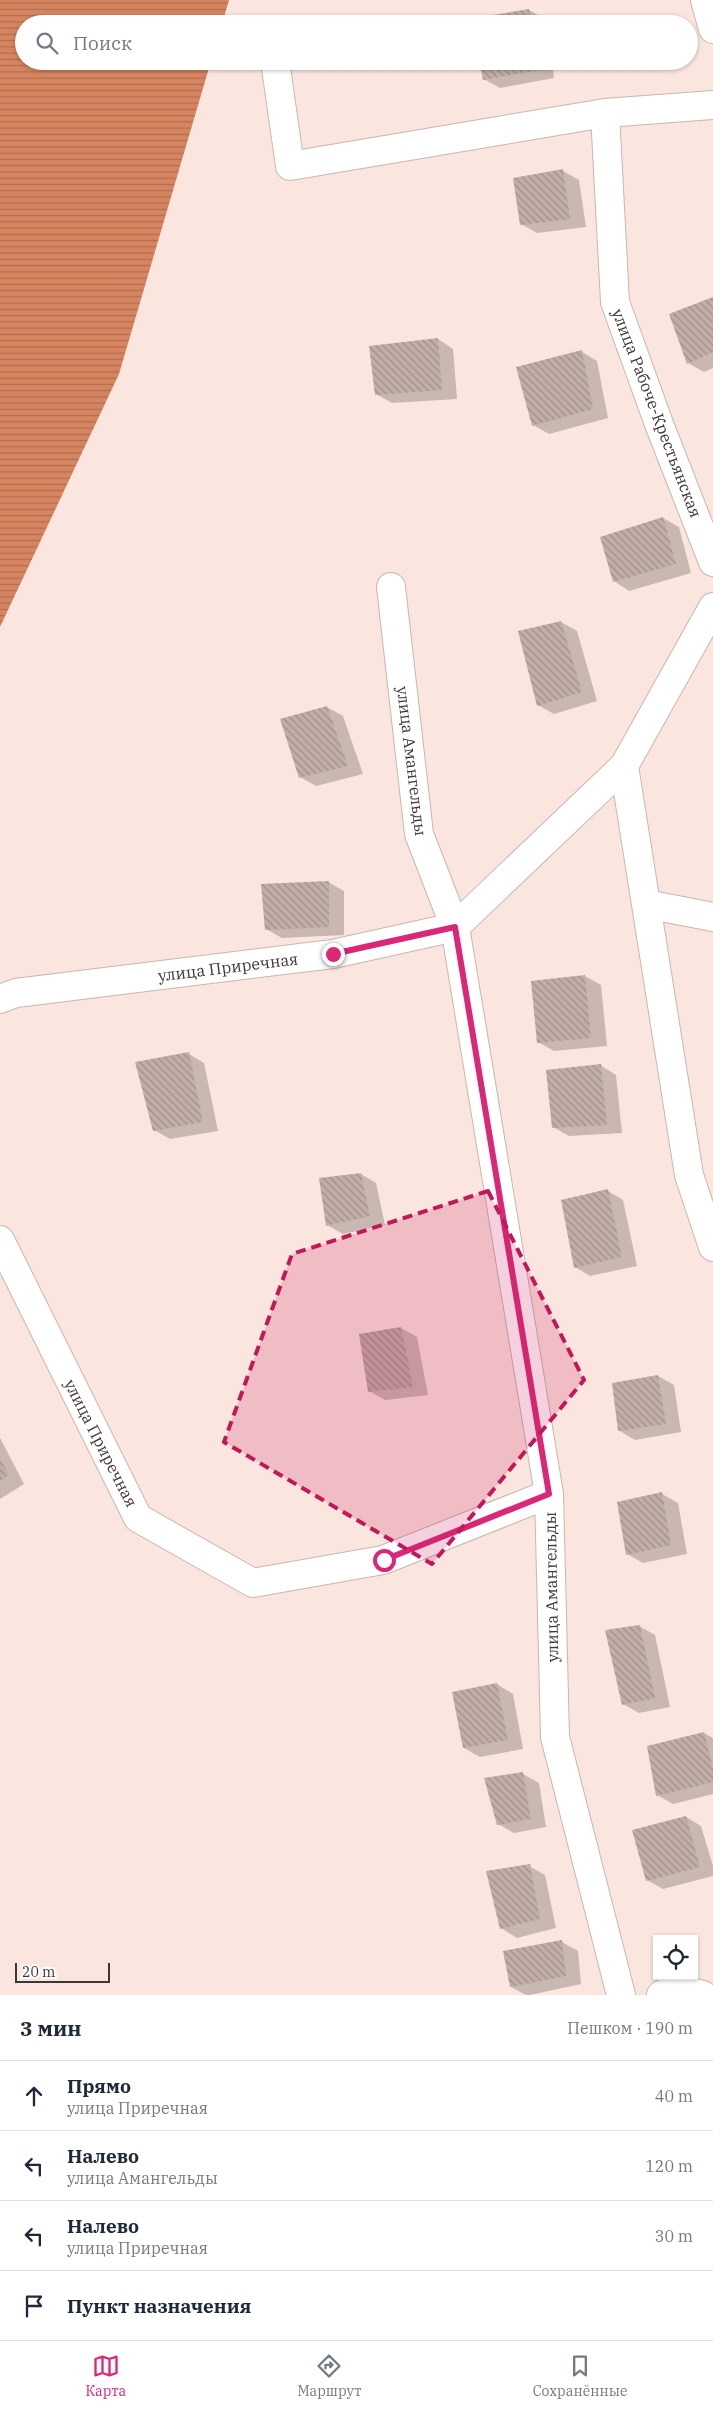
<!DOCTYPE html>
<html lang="ru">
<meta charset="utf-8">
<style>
body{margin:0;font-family:"IBM Plex Serif",serif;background:#f2f2f3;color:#1f2937}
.controls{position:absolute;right:15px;bottom:15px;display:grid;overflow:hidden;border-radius:0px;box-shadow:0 1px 4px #0004}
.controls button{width:45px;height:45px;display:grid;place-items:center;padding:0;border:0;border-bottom:1px solid #e0e1e3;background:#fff;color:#1f2937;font:25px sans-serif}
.scale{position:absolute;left:15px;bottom:12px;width:95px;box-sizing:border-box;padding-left:5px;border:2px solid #3e3633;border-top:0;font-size:14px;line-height:18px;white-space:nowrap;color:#3e3633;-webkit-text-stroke:4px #fff;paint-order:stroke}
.stop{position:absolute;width:15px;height:15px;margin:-11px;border:4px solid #db2777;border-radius:50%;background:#fff}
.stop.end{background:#db2777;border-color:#fff;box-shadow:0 1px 5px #0008}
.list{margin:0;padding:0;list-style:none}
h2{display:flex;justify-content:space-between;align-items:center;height:65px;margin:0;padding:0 20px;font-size:21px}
h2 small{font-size:16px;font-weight:400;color:#747a83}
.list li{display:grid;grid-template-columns:32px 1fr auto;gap:15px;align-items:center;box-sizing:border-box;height:70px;padding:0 20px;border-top:1px solid #e0e1e3}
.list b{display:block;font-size:19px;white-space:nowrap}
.list p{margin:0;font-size:16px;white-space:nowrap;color:#747a83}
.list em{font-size:16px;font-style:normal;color:#747a83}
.icon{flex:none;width:28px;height:28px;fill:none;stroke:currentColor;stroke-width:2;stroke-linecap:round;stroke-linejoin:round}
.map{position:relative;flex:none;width:713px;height:1995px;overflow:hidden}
.search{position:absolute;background:#fff;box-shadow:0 1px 4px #0004;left:15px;right:15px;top:15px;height:55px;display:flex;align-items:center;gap:12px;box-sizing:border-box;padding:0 18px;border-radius:28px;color:#747a83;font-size:19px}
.sheet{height:345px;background:#fff}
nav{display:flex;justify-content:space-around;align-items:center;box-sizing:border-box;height:70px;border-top:1px solid #e0e1e3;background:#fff;font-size:14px;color:#747a83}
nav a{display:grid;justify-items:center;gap:2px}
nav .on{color:#db2777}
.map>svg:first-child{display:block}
.water{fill:url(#water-rules)}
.shadow{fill:#0003}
.building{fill:url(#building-back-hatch)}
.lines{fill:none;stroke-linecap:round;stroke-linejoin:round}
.minor-casing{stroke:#c9b6ae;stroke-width:30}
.minor{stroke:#fff;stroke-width:28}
.route{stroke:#db2777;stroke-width:6}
.marked{fill:#c2185b;fill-opacity:0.2;stroke:#c2185b;stroke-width:4;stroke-dasharray:10 6;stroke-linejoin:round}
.labels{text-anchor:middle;stroke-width:5;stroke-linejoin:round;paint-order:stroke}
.street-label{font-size:16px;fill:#3e3633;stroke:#fff}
</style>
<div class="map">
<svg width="713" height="1995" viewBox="0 0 713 1995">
<defs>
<pattern id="water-rules" width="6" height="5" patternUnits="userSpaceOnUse" patternTransform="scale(1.25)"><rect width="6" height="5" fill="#d78560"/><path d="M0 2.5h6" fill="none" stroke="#b06e50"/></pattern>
<pattern id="building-back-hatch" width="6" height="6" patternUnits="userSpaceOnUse" patternTransform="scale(1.25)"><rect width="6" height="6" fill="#c1afa7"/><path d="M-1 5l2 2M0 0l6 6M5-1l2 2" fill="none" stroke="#9e8f89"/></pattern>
</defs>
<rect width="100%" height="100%" fill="#fae6de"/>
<path class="water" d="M0 0H229L222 24H24V61H211L119 374 0 627Z"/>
<path class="shadow" d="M529 10 545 19 546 24H471Z
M480 61H552L554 78 500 88 484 79Z
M563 171 579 180 586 227 537 233 521 224Z
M713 298V368L704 372 688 363Z
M438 339 453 349 457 399 392 403 376 394Z
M582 352 597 361 608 418 549 434 533 425Z
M663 518 679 527 691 573 629 591 614 581Z
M561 622 577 631 597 701 554 714 538 705Z
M327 707 343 716 363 774 316 786 300 777Z
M328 882 344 891V935L282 938 266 929Z
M585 976 601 985 607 1046 554 1051 538 1042Z
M189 1054 204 1063 218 1131 170 1139 154 1130Z
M600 1065 616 1075 622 1133 569 1136 553 1127Z
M361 1174 376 1183 385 1225 343 1234 327 1225Z
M608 1191 623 1200 637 1266 590 1276 575 1267Z
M401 1328 417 1337 428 1395 385 1400 369 1391Z
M658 1376 674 1385 681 1432 635 1440 620 1431 613 1384Z
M0 1438 24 1484 0 1499Z
M662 1494 678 1503 687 1554 643 1563 627 1554Z
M639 1626 655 1635 670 1707 639 1713 623 1704Z
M497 1684 513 1694 523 1749 480 1757 464 1748Z
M704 1733 713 1738V1794L673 1804 657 1795Z
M523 1774 539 1783 546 1827 514 1833 498 1824Z
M686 1817 701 1826 713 1866V1876L663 1889 647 1880Z
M529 1866 545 1875 556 1928 517 1938 501 1928Z
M562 1942 578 1951 581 1984 530 1995H526L511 1987Z"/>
<path class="building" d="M529 9 532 24H470L469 19Z
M479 61H538L539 70 483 80Z
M563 169 570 219 520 225 513 178Z
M713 297V352L687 364 669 314Z
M438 338 442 390 375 395 369 346Z
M582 350 593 409 532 426 516 367Z
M663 517 676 564 613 582 600 537Z
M561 621 582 692 537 706 518 631Z
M327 706 348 766 299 778 280 719Z
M329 881V927L265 930 261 884Z
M585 975 591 1038 537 1043 531 981Z
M189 1052 203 1122 153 1131 135 1062Z
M601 1064 607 1125 552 1128 546 1070Z
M361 1173 370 1216 326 1226 319 1178Z
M608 1189 622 1257 574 1268 561 1200Z
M401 1327 413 1387 368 1392 359 1334Z
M658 1375 666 1424 618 1431 612 1383Z
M0 1458 9 1475 0 1481Z
M662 1492 671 1545 626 1555 617 1502Z
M640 1625 655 1698 622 1705 605 1630Z
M497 1683 508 1740 463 1748 452 1692Z
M704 1732 713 1768V1782L656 1796 647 1746Z
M523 1772 531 1819 497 1825 484 1778Z
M686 1816 700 1867 646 1881 632 1830Z
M530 1864 540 1919 500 1929 486 1871Z
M562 1940 566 1976 510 1987 503 1951Z"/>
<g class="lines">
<g class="minor-casing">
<path id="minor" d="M705 0 713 29
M275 61 290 166 605 113 713 105
M605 113 615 302 659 424 713 562
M391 587 419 834 455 927 549 1494 555 1737 621 1995
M624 766 689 1175 713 1247
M646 904 713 917
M455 927 624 766 713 607
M0 999 16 993 333 954 455 927
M0 1240 138 1518 253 1583 383 1560 549 1494
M661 1995 676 1988 703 1995"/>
</g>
<use href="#minor" class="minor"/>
</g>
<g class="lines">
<path class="route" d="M333 954 455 927 549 1494 384 1560"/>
</g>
<path class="marked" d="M488 1191 584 1380 432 1564 224 1442 292 1254Z"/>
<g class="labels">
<g class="street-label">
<text transform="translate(657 413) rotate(69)" y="6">улица Рабоче-Крестьянская</text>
<text transform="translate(412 761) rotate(83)" y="6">улица Амангельды</text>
<text transform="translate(228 967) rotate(-7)" y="6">улица Приречная</text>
<text transform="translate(101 1443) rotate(63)" y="6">улица Приречная</text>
<text transform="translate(551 1587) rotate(-91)" y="6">улица Амангельды</text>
</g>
</g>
</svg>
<div class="controls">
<button><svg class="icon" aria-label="locate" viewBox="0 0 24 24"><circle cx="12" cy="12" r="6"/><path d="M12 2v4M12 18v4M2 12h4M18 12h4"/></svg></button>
</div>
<div class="scale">20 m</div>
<div class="stop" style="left:384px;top:1560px"></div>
<div class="stop end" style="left:333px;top:954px"></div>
<div class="search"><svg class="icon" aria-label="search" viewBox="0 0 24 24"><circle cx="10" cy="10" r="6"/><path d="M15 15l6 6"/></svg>Поиск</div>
</div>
<section class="sheet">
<h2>3 мин<small>Пешком · 190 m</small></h2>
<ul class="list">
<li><svg class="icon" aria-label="ahead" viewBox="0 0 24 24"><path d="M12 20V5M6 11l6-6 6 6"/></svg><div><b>Прямо</b><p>улица Приречная</p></div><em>40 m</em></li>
<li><svg class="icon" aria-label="left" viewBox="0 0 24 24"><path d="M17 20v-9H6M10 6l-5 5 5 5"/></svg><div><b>Налево</b><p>улица Амангельды</p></div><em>120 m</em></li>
<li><svg class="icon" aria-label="left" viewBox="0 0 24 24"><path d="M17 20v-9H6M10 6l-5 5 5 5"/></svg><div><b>Налево</b><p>улица Приречная</p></div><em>30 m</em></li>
<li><svg class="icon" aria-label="arrive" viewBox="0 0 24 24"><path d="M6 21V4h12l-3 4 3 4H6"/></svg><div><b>Пункт назначения</b></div></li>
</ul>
</section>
<nav>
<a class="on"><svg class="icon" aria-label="map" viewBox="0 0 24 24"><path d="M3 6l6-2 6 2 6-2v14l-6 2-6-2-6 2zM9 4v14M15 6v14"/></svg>Карта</a>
<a><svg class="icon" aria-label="directions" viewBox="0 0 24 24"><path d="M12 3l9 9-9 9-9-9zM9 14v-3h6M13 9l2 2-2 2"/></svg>Маршрут</a>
<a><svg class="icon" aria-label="saved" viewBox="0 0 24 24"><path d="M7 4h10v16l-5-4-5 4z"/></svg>Сохранённые</a>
</nav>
